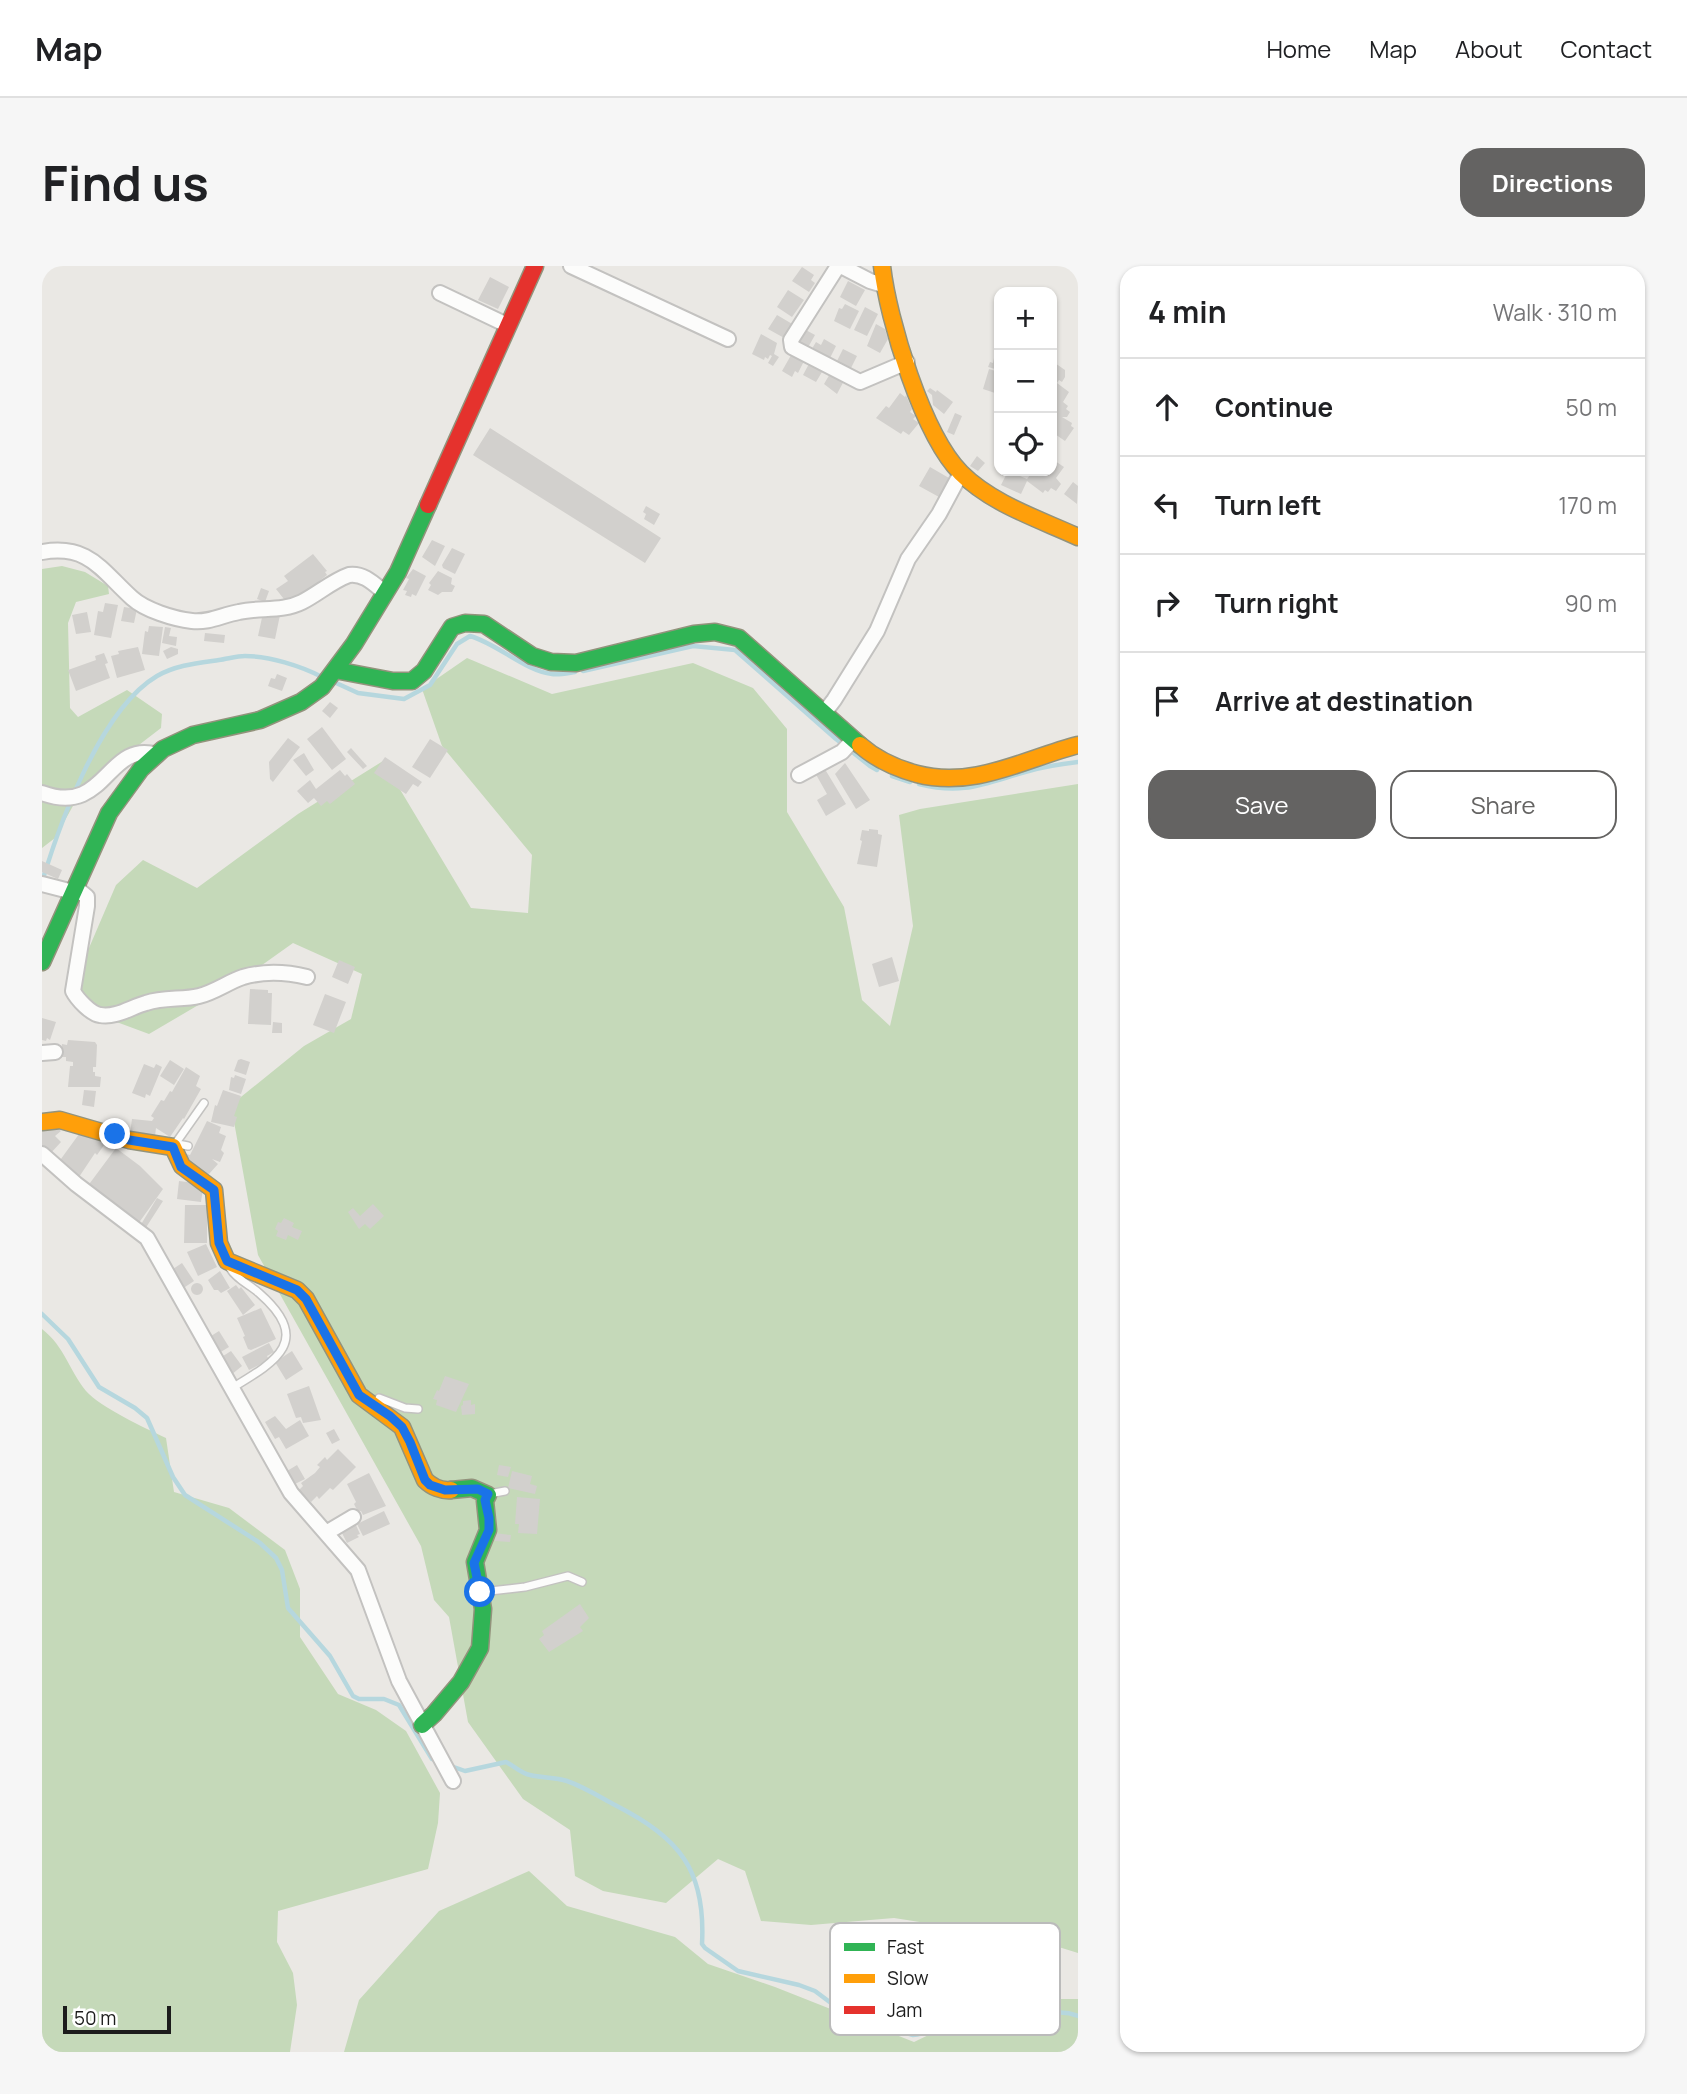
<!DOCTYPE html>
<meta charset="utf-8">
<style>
body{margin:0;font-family:Manrope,sans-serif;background:#f6f6f6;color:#202124}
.controls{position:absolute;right:21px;top:21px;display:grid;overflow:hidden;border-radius:14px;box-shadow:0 2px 5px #0004}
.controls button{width:63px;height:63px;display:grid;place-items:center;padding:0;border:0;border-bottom:2px solid #e0e0e0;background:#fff;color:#202124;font:35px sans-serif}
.scale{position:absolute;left:21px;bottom:18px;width:108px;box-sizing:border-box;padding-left:7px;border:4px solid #1c1c1c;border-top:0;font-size:19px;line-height:24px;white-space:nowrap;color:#1c1c1c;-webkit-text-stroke:5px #fff;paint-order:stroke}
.stop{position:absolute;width:21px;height:21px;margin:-16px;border:5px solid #1a73e8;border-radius:50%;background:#fff}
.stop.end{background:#1a73e8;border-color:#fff;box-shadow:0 2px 7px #0008}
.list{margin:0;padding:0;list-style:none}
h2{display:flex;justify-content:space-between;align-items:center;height:91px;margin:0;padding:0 28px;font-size:30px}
h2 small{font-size:23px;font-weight:400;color:#757577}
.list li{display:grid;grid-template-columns:46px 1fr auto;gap:21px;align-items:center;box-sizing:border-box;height:98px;padding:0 28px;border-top:2px solid #e0e0e0}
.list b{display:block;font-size:26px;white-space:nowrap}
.list em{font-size:23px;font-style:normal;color:#757577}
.actions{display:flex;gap:14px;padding:21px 28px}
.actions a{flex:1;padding:16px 0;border:2px solid #646362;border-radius:21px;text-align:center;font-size:24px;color:#646362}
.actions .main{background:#646362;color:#fff}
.icon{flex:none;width:38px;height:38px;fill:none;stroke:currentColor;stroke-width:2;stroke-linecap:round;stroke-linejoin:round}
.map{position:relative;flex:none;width:1036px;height:1786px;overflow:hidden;border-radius:21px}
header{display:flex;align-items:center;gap:42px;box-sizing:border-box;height:98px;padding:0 35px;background:#fff;border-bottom:2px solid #e0e0e0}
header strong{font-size:33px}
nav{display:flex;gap:38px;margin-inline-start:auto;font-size:24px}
.intro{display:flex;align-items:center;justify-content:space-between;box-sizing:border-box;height:168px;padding:0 42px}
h1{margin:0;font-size:49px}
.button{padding:18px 32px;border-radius:21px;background:#646362;color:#fff;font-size:24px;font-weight:700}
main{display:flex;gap:42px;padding:0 42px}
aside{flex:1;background:#fff;border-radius:21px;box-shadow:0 2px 5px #0004}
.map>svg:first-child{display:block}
.forest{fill:#c5d9b9}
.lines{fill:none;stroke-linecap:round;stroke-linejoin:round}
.stream{stroke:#b6d7de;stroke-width:4.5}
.building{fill:#d2d0cd}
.lane-casing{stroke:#c3c2c0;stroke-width:10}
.street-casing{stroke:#c3c2c0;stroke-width:18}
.fast-casing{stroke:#93937c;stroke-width:19}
.slow-casing{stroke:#93937c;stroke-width:19}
.jam-casing{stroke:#93937c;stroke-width:19}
.lane{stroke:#fcfcfb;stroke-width:7}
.street{stroke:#fcfcfb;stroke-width:14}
.fast{stroke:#30b455;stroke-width:16}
.slow{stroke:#ff9f0a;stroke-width:16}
.jam{stroke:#e5322d;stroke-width:16}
.route{stroke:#1a73e8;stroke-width:9}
.key{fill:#fff;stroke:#bbb;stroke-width:2}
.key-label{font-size:19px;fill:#1c1c1c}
</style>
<header>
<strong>Map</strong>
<nav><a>Home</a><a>Map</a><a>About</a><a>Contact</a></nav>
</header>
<div class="intro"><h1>Find us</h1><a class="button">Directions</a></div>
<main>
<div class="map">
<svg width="1036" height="1786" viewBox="0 0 1036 1786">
<rect width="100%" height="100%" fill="#eae8e4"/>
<path class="forest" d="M20 300 43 306 66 320 67 328 34 336 26 357 28 442 36 451 85 424 120 448 119 462 41 522 13 572 0 582V303Z
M425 392 510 428 651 397 711 422 745 463V546L802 641 820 734 848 760 871 660 857 549 878 543 1036 518V1687L994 1674 852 1652 769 1659 719 1655 703 1605 676 1593 624 1637 561 1625 533 1610 528 1564 481 1533 426 1456 407 1351 392 1334 379 1280 216 989 189 839 262 780 309 753 320 708 251 677 199 714 107 768 53 748 32 717 74 619 101 594 155 622 256 548 341 495 429 642 486 647 490 589 400 480 380 423Z
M0 1063C23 1081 27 1104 44 1125 58 1141 103 1162 124 1172L132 1226 187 1242 243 1284 258 1323V1371L296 1428 334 1444 364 1465 398 1527 396 1557 386 1603 236 1645 235 1676 251 1707 255 1739 248 1786H0Z
M487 1605 525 1640 633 1671 666 1698 733 1721 872 1776 924 1751 978 1733H1036V1786H302L317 1734 397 1645Z"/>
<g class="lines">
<path class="stream" d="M541 405 651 380 693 384 794 473 828 500 835 504
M292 416 316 427 362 433 388 419 415 378 428 370C456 378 483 405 510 408 517 409 526 407 533 406
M850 510 868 516
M877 518C921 529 941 518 983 506 1000 501 1018 498 1036 496
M0 616C18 556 59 443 115 410 134 399 156 397 177 394 185 393 195 390 203 390 227 390 259 400 280 411
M0 1048 26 1073 57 1121 93 1142 105 1152 131 1211 143 1229 218 1277 234 1292 240 1304 246 1342 288 1390 311 1430 317 1433H342L357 1439 390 1493 395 1495
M406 1499 423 1505 464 1496C472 1500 480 1508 488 1509 500 1512 513 1511 525 1515 542 1521 558 1531 573 1539 637 1572 664 1603 660 1678L663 1682 696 1705 757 1719 773 1725 793 1740 818 1753 871 1769C893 1768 900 1748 917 1739 936 1741 951 1756 970 1757 996 1757 1008 1739 1036 1750"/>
</g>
<path class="building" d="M760 1 772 9 769 14 773 17 767 26 750 15Z
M448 11 467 21 456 43 436 34Z
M806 15 823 24 814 40 798 31Z
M746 24 762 34 750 51 735 41Z
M803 38 817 45 808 63 792 55 797 42 800 43Z
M823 41 836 48 825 70 812 64Z
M735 49 752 59 744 73 726 63Z
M834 58 843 63 846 73 838 87 825 80Z
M762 63 773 69 764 85 753 79Z
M719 68 735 77 732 88 737 91 731 100 726 97 730 90 728 89 726 93 723 91 722 94 710 88Z
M782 73 794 80 786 96 768 86 774 76 779 79Z
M801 83 815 90 807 106 793 99Z
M752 84 762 89 759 94 762 95 756 107 753 105 750 111 740 105Z
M956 86 957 104 946 101 948 96 951 97 952 92 955 93Z
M1010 95 1023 104V111L1020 116 1017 114 1015 117 1027 126 1021 136 1026 140 1024 143 1028 146 1025 151H1020L1030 157 1029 160 1032 162 1023 175 1010 166Z
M768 96 783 101 774 116 761 109Z
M947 103 957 106 956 128 941 123Z
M789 106 804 111 795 128 782 118Z
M888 122 894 126 895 124 911 136 902 148 891 139 890 129 885 125Z
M858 127 863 131 864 129 870 143 868 146 874 150 871 153 877 157 867 169 861 165 859 168 834 152 844 140 847 142Z
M913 147 920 150 912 169 905 166Z
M448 162 619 272 603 297 431 189Z
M935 190 943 197 936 205 928 200Z
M1010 193 1022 201 1014 212 1019 218 1014 225 1009 222 1006 226 1003 224 1001 227 985 215 979 228 959 219 966 205 985 213 991 205H1010Z
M888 201 907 212 897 231 877 220Z
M1031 216 1036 220 1035 238 1022 228Z
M604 240 618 248 612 259 602 253 604 248 601 246Z
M390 274 403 280 393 300 380 291Z
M410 282 423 288 413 308 401 302 400 299Z
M271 288 285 305 283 306 285 309 256 332 254 330 245 337 234 323 246 315 242 310Z
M371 303 384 310 374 330 370 328 369 331 363 329 365 325 361 324 367 313 364 312Z
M396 305 410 312 409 318 413 320 410 326H400L396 329 386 324 389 319 387 317Z
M219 322 227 325 223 336 215 333Z
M63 337 76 339 69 372 52 369 56 345 61 346Z
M82 341 95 343 92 357 79 355Z
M45 346 49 366 34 368 30 349Z
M221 347 238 349 233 373 216 370Z
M107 360 121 361 117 390 100 388 103 365 106 366Z
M123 361 129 362 127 370 135 371 134 380 120 377Z
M163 367 183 369 182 377 162 375Z
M96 381 103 404 75 412 69 390 77 388 76 385Z
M129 381 136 383V388L125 393 121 385Z
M62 387 66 397 63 398 68 412 34 425 26 404 54 394 53 390Z
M235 408 245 412 240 425 226 420 229 412 233 413Z
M288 436 296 442 288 452 280 445Z
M280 461 304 493 290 504 265 473Z
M246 472 258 481 231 516 228 513 227 496Z
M388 473 406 484 388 512 370 501Z
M309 482 325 500 321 503 305 486Z
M262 487 272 504 264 510 251 494Z
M343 491 380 516 376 521 371 518 364 528 332 507Z
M803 497 828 534 814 543 793 508Z
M781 500 804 538 784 550 775 534 785 528 772 505Z
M298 504 303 510 305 508 313 518 288 538 285 535 279 540 272 532 266 537 255 525 268 514 274 523Z
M827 563 836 564V568L840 569 835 601 815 598 820 575 818 574 820 564 827 565Z
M0 595 20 604 16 613 0 606Z
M850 691 857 715 837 721 830 698Z
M297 694 313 701 306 718 290 711Z
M208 723 226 724V727H230L229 759 206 758Z
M283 728 304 736 292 767 271 759Z
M0 752 14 756 8 774 5 772 4 775 0 774Z
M231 756 240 757V767H230Z
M26 774 53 776 55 779 54 801H51V806H53V810L59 811 58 821H26L28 800H31V796L24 795V791H18L20 778 25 779Z
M199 793 208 796 204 809 192 805 196 794Z
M128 794 142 803 132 819 118 810Z
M102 798 112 802 114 798 120 801 108 830 104 828 103 832 90 827Z
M144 801 158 810 154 820 159 823 142 853 141 852 128 871 114 862 113 870 88 867 90 853 110 855 112 852 109 850 119 834 122 835 128 825 130 826Z
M193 809 204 813 199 828 187 824 189 811 192 812Z
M42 824 54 825 52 841 40 839Z
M181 824 199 830 192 850 195 851 192 861 169 856 173 839 175 840Z
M165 855 179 861 177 867 184 870 179 884 182 887 178 896 170 893 176 898 167 908 148 900 141 887 148 889Z
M0 860 15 861 19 865 13 870 19 876 7 889 0 882Z
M40 864 67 872 55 889 53 887 37 911 16 897Z
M74 882 98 900 121 923 96 958 45 921Z
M137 915 152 917 161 922 159 936 135 933Z
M115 932 121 935 103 963 98 960Z
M331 938 342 950 328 963 323 958 317 963 306 946 311 942 318 950Z
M143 939H165V977H142Z
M242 952 252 957 250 961 260 965 256 974 246 969 244 974 234 970 236 965 233 963 236 956 239 957Z
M164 978 175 1001 156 1010 145 986Z
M140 997 152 1015 140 1023 128 1005Z
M178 1005 188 1022 179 1027 176 1024H172L166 1014Z
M149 1023a6 6 0 1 1 12 0a6 6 0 1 1-12 0Z
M194 1019 197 1023 199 1021 213 1039 201 1049 185 1025Z
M219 1042 234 1073 209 1084 206 1083 201 1071 203 1070 195 1052Z
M177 1065 187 1081 177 1087 169 1074 171 1073 169 1070Z
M227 1077 232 1086 225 1090 227 1094 207 1104 200 1091Z
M189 1085 200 1100 189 1109 178 1092Z
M250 1085 261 1103 244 1114 233 1096Z
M403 1110 427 1118 414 1146 394 1139 395 1134 391 1133 395 1124 397 1125Z
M267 1120 279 1154 261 1157 259 1151 254 1152 245 1128Z
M429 1134V1139L433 1138V1148L420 1149 419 1140 421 1139V1135Z
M233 1150 244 1163 258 1154 267 1170 244 1183 237 1171 233 1173 223 1156Z
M292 1163 298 1174 290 1178 284 1167Z
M296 1183 314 1201 291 1224 288 1222 277 1233 275 1230 269 1236 257 1224 261 1220 259 1217 273 1207 278 1201 275 1199 283 1191 285 1194Z
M255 1199 263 1213 253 1218 245 1205Z
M457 1199 469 1201 466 1211 455 1209Z
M470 1205 490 1210 488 1218 495 1220 493 1228 466 1222Z
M327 1207 344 1240 321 1249 319 1245 316 1246 312 1238 314 1236 305 1218Z
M475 1231 498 1233 495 1268 476 1267 477 1258H473Z
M342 1245 348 1258 321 1270 315 1258Z
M313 1257 318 1268 315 1269 317 1271 305 1277 298 1263Z
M453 1267 469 1269 468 1276 453 1275Z
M538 1338 547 1352 538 1361 541 1365 507 1386 497 1373 502 1369 500 1365Z"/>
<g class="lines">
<g class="lane-casing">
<path id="lane" d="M146 880 136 878 131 881 162 837
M188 1002C194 1013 208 1019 217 1027 271 1074 235 1095 190 1122
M337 1132 363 1142 376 1143
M447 1228 463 1225
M439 1326 483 1321 526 1310 540 1316"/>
</g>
<g class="street-casing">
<path id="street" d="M529 0 686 73
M796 0 749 74 750 81 818 116 865 96
M799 0 828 15 841 19
M398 27 465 59
M0 286C47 278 59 304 90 332 103 344 132 353 150 355 167 357 180 349 197 346 218 341 240 346 260 336 276 328 290 315 307 309 322 307 332 318 343 327
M782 447 792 434 835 365 866 293 897 248 919 207
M757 509 800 486 811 474
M0 527C65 551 64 474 115 489
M0 618 31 626
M33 621 45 631V640L31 725C35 733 49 748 58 749 74 752 89 741 104 737 122 731 140 734 157 730 173 726 186 716 201 711 222 705 244 706 265 711
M0 787 13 786
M0 888 34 918 105 972 249 1227 316 1304 357 1415 411 1515
M284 1267 311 1251"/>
</g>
<g class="fast-casing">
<path id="fast" d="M293 404 351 415H370L382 405 410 361 423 357 442 358 490 390 509 396 534 397 652 368 673 366 697 372 818 479
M0 696 67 547 99 503 121 483 151 469 218 454 259 436 280 421 312 378 356 306 386 239
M380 1459 392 1448 419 1416 438 1382 441 1343 433 1296 446 1264 443 1235 446 1229 430 1222 409 1224"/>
</g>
<g class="slow-casing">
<path id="slow" d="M840 0C846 54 881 169 919 207 950 238 997 253 1036 271
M818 479C835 494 853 502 875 508 932 523 982 493 1036 479
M0 856 18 854 87 874 131 881 140 900 172 924 177 977 185 995 255 1024 264 1033 317 1129 360 1161 383 1214C390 1221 400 1225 409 1224"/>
</g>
<g class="jam-casing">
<path id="jam" d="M386 239 493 0"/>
</g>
<use href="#lane" class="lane"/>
<use href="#street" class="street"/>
<use href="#fast" class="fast"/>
<use href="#slow" class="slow"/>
<use href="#jam" class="jam"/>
</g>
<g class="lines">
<path class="route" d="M73 868 87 874 131 881 139 901 172 924 177 977 185 995 255 1024 264 1033 317 1129 348 1150 360 1161 368 1176 383 1214 388 1219 403 1224 436 1223 446 1228 443 1234 447 1252V1264L432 1297 438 1326"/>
</g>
<rect x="788" y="1657" width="230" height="112" rx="10" class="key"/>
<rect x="802" y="1677" width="31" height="8" fill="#30b455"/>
<rect x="802" y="1708" width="31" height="9" fill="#ff9f0a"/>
<rect x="802" y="1740" width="31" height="8" fill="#e5322d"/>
<g class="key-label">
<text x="845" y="1688">Fast</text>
<text x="845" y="1719">Slow</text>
<text x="845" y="1751">Jam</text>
</g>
</svg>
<div class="controls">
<button>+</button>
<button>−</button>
<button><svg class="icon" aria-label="locate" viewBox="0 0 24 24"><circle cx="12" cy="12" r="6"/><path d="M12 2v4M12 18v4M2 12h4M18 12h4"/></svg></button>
</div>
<div class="scale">50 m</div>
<div class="stop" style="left:438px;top:1326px"></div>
<div class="stop end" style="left:73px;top:868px"></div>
</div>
<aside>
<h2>4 min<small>Walk · 310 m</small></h2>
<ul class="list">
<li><svg class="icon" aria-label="ahead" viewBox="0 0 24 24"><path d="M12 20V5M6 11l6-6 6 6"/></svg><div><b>Continue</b></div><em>50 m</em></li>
<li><svg class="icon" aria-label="left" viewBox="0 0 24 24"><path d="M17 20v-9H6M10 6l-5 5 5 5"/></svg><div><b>Turn left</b></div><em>170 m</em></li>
<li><svg class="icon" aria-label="right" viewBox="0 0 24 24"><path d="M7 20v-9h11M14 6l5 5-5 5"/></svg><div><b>Turn right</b></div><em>90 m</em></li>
<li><svg class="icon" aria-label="arrive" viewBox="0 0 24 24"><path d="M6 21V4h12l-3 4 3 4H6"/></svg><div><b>Arrive at destination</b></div></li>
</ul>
<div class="actions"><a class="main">Save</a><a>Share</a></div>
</aside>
</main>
